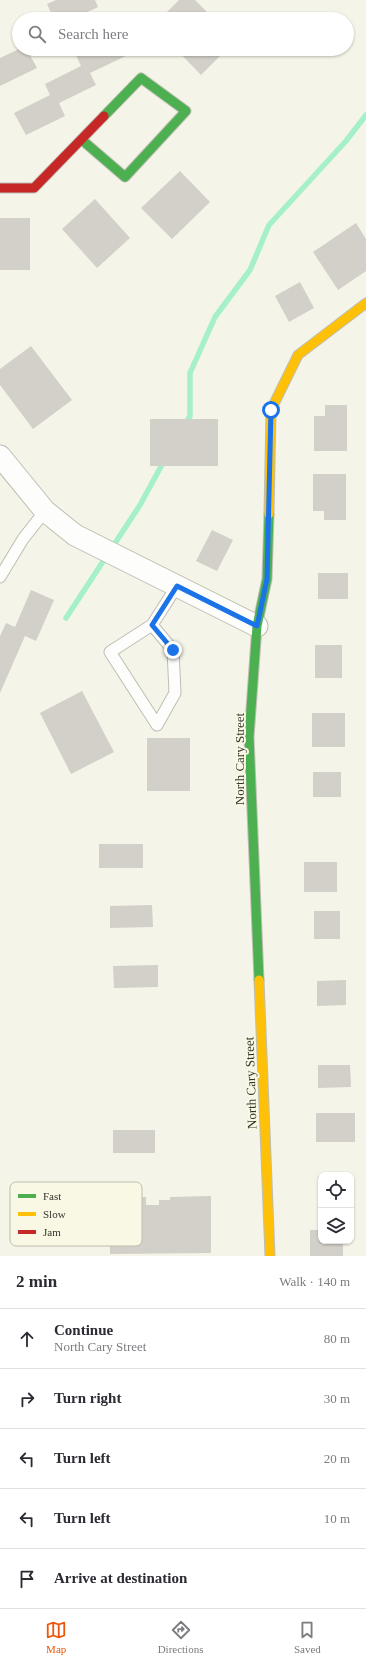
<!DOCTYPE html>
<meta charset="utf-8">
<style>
body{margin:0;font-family:"Times New Roman",serif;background:#f2f2f3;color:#2b2b33}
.controls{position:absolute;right:12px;bottom:12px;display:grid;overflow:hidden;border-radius:8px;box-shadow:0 1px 3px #0004}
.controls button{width:36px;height:36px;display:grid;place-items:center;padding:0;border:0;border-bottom:1px solid #e1e1e2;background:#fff;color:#2b2b33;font:20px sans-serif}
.stop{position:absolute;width:12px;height:12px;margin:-9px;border:3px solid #1a73e8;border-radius:50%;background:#fff}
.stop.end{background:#1a73e8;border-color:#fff;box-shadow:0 1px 4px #0008}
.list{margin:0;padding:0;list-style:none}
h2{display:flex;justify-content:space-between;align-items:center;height:52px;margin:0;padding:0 16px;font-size:17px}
h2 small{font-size:13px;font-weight:400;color:#7c7c81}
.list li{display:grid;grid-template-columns:26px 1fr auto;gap:12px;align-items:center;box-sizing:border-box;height:60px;padding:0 16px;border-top:1px solid #e1e1e2}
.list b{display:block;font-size:15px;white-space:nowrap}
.list p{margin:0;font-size:13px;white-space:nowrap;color:#7c7c81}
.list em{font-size:13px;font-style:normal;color:#7c7c81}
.icon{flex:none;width:22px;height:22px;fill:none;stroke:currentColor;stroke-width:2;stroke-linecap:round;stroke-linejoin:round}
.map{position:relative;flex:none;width:366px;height:1256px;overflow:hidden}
.search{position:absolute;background:#fff;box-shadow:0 1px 3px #0004;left:12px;right:12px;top:12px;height:44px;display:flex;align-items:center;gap:10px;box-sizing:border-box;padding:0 14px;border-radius:22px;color:#7c7c81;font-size:15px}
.sheet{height:352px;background:#fff}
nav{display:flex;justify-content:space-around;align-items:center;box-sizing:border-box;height:56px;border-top:1px solid #e1e1e2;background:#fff;font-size:11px;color:#7c7c81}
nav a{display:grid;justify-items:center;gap:2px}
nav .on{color:#ea580c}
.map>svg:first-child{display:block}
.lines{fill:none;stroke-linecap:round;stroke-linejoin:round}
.stream{stroke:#a5f0c8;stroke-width:5.5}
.building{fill:#d2d0c8}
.lane-casing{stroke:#bebeb5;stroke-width:13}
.street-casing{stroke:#bebeb5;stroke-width:23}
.fast-casing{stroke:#bebeb5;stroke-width:11}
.slow-casing{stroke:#bebeb5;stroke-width:11}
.jam-casing{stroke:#bebeb5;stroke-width:11}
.lane{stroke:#fdfdfc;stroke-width:11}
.street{stroke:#fdfdfc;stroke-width:21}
.fast{stroke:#4caf50;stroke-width:9}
.slow{stroke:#ffc107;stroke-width:9}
.jam{stroke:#c62828;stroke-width:9}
.route{stroke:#1a73e8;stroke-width:5}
.labels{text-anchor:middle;stroke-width:4;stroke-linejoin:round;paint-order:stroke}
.street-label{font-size:13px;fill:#35352e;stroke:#f8f8e4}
.key{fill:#f8f8e4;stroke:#bebead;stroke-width:1}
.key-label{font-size:11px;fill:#35352e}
</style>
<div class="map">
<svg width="366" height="1256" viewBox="0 0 366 1256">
<rect width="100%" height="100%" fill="#f4f4e8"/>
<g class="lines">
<path class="stream" d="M184 426 190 416V373L215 317 250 270 269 225 346 141 366 115
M66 618 140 505 164 461"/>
</g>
<path class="building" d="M56 0H95L98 7 73 19H49L53 17 47 4Z
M179 0H195L214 19H160Z
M19 49H42L30 55 37 68 0 86V58Z
M83 49H125L128 55 90 73 96 85 59 103 65 116 26 135 14 113 50 95 45 84 81 66 75 53Z
M176 49H227L201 75Z
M180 171 210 202 172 239 141 208Z
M95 199 130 238 97 268 62 229Z
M0 218H30V270H0Z
M356 223 366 239V271L338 290 313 252Z
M300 282 314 308 289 322 275 296Z
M31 346 72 400 33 429 0 385V369Z
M325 405H347V451H314V416H325Z
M150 419H218V466H150Z
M313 474H346V520H324V511H313Z
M212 530 233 540 217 571 196 561Z
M318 573H348V599H318Z
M31 590 54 600 36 641 25 636 0 693V636L6 623 15 627Z
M315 645H342V678H315Z
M82 691 114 752 71 774 40 713Z
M312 713H345V747H312Z
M147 738H190V791H147Z
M313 772H341V797H313Z
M99 844H143V868H99Z
M304 862H337V892H304Z
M152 905 153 927 110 928V906Z
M314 911H340V939H314Z
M158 965V987L114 988 113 966Z
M346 980V1005L317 1006V981Z
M318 1065H350L351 1087 318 1088Z
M316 1113H355V1142H316Z
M113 1130H155V1153H113Z
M318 1176H321V1203H318Z
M211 1196V1253L110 1254 109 1197H146V1205H159V1200H170V1197Z
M310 1230H321V1241H343V1256H310Z"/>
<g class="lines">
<g class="lane-casing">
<path id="lane" d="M0 577 23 539 45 511
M152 625 173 650 175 693 157 725 110 652 152 625 177 586"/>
</g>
<g class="street-casing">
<path id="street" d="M0 456 45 511 75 535 257 626"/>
</g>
<g class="fast-casing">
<path id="fast" d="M82 140 125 177 186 111 141 78 104 116
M259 980 249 737 257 626 267 579 269 514"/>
</g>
<g class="slow-casing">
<path id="slow" d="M269 514 271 410 298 355 366 303
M259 980 270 1256"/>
</g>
<g class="jam-casing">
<path id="jam" d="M0 188H34L104 116"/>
</g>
<use href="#lane" class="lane"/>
<use href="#street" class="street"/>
<use href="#fast" class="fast"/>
<use href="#slow" class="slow"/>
<use href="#jam" class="jam"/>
</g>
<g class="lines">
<path class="route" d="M173 650 152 625 177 586 257 626 267 579 271 410"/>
</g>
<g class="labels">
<g class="street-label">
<text transform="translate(239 759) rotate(-90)" y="5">North Cary Street</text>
<text transform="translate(250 1083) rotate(-92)" y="5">North Cary Street</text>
</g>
</g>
<rect x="10" y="1182" width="132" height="64" rx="6" class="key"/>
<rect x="18" y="1194" width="18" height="4" fill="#4caf50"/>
<rect x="18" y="1212" width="18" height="4" fill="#ffc107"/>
<rect x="18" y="1230" width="18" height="4" fill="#c62828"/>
<g class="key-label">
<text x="43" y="1200">Fast</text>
<text x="43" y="1218">Slow</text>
<text x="43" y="1236">Jam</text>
</g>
</svg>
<div class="controls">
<button><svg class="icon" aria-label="locate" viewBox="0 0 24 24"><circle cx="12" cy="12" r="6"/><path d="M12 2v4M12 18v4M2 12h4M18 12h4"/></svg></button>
<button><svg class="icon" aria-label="layers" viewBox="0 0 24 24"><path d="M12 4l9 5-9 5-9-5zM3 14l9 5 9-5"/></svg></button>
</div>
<div class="stop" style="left:271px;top:410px"></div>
<div class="stop end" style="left:173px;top:650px"></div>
<div class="search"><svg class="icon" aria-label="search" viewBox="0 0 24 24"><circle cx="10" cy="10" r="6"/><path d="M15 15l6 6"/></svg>Search here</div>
</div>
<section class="sheet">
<h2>2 min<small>Walk · 140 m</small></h2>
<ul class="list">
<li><svg class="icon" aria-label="ahead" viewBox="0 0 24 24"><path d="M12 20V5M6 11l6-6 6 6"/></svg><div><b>Continue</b><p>North Cary Street</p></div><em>80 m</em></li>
<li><svg class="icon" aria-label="right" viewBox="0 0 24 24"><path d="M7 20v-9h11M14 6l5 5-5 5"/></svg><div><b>Turn right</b></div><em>30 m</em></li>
<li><svg class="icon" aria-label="left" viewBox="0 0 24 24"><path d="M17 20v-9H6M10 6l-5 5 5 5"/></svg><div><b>Turn left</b></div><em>20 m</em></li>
<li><svg class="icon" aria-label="left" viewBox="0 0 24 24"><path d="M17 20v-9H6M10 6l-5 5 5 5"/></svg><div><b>Turn left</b></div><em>10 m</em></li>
<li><svg class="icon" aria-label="arrive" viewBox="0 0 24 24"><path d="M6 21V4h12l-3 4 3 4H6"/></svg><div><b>Arrive at destination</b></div></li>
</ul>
</section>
<nav>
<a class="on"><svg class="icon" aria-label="map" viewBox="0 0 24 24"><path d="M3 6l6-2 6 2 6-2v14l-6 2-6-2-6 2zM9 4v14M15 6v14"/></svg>Map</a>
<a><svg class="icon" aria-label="directions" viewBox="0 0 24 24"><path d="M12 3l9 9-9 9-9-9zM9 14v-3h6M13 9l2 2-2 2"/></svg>Directions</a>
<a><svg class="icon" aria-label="saved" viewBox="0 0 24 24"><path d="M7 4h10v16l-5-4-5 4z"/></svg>Saved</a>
</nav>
